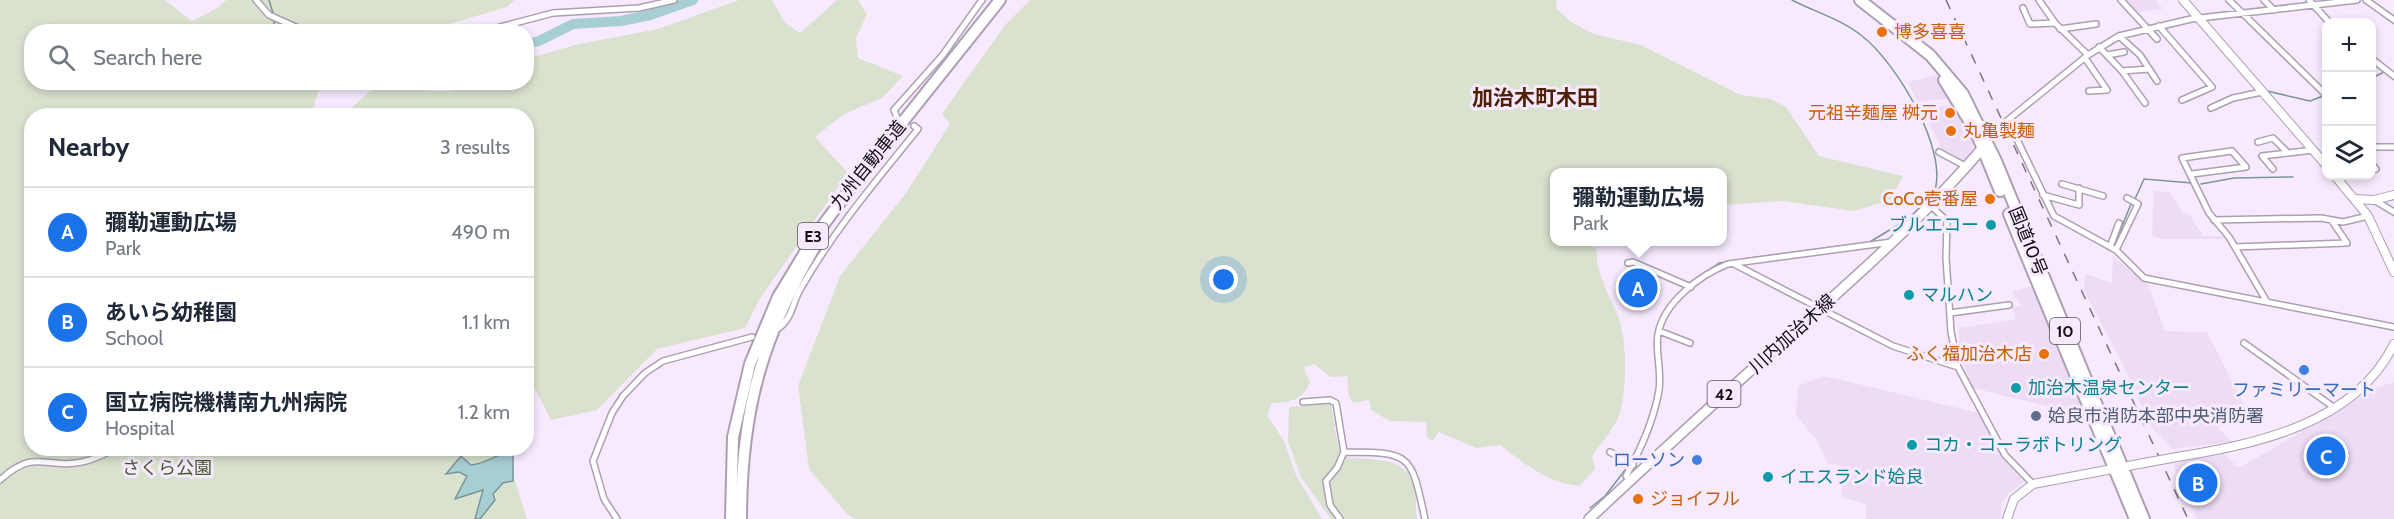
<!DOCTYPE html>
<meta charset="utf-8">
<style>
body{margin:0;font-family:Cabin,"Noto Sans JP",sans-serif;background:#f2f2f3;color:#1f2937}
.controls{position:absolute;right:18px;top:18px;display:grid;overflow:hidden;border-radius:12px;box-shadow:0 3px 9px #0003}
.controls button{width:54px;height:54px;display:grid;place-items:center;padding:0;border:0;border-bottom:2px solid #e0e1e3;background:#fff;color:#1f2937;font:30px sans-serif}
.you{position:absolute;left:1224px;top:280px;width:21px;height:21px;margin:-15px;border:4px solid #fff;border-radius:50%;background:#1a73e8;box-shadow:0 0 0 9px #1a73e833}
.badge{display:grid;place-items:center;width:39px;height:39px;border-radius:50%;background:#1a73e8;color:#fff;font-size:20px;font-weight:700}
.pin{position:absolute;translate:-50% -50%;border:3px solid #fff;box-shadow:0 2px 6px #0006}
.popup{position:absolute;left:1550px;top:168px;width:177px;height:78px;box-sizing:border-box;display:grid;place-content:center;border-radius:12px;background:#fff;filter:drop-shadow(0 2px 4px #0005);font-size:20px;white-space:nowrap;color:#747a83}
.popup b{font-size:22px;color:#1f2937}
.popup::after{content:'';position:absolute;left:50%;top:100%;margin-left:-12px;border:12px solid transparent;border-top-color:#fff}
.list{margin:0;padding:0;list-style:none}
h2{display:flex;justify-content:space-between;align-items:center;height:78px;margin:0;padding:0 24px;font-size:26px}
h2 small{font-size:20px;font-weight:400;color:#747a83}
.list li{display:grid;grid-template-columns:39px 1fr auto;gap:18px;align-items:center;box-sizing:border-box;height:90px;padding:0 24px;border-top:2px solid #e0e1e3}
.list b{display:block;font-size:22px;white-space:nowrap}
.list p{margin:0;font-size:20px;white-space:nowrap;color:#747a83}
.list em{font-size:20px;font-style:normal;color:#747a83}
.icon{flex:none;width:33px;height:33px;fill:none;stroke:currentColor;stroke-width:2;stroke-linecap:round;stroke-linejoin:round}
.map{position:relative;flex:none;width:2394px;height:519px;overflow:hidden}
.search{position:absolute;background:#fff;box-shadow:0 3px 9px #0003;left:24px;top:24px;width:510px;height:66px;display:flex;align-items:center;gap:15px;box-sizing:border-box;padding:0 21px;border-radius:24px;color:#747a83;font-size:22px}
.panel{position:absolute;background:#fff;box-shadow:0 3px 9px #0003;left:24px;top:108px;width:510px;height:348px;border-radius:24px}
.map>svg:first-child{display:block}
.built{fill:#eedcf7}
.green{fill:#d9e2cf}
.water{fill:#a7cfd3;stroke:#7a959a;stroke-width:1.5}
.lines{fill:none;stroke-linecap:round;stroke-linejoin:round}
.stream{stroke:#7a959a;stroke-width:1.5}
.river{stroke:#a7cfd3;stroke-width:10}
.street-casing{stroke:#ac9fb2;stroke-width:8}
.secondary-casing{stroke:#ac9fb2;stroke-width:10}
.primary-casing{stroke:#ac9fb2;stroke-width:12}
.highway-casing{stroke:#ac9fb2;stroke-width:14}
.street{stroke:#fff;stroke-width:5}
.secondary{stroke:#fff;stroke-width:8}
.primary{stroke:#fff;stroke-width:9}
.highway{stroke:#fff;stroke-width:10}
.rail{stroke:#7c7480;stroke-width:1.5;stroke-dasharray:10 10;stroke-linecap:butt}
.secondary-bridge-casing{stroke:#ac9fb2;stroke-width:10;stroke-linecap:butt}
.secondary-bridge{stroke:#fff;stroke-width:8}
.food-dot{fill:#e8710a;stroke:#f7eafe;stroke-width:2}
.culture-dot{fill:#0f9aa8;stroke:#f7eafe;stroke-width:2}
.shop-dot{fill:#3f7fe0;stroke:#f7eafe;stroke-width:2}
.service-dot{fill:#5c6f8a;stroke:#f7eafe;stroke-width:2}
.labels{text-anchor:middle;stroke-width:6;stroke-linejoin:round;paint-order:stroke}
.shield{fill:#f7eafe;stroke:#57505a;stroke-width:1.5}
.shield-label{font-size:16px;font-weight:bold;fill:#120e14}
.food-label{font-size:18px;fill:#c56008;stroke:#f7eafe;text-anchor:start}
.street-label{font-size:18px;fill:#120e14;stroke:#f7eafe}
.culture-label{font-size:18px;fill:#0d838f;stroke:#f7eafe;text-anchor:start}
.shop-label{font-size:18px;fill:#366cbe;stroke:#f7eafe}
.service-label{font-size:18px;fill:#4e5e75;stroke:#f7eafe;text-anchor:start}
.park-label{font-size:18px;fill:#485b2d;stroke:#f7eafe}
.quarter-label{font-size:21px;font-weight:bold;fill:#4f2004;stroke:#f7eafe}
</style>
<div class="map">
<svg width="2394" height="519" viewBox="0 0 2394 519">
<rect width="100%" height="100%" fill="#f7eafe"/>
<path class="built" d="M2122 0H2155L2163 9 2133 13Z
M1936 75 1953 98 1918 102 1908 82Z
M1957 104 1973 143 1972 151 1965 161 1957 160 1943 152 1923 110Z
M2154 191 2170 192 2183 213 2189 214 2203 236H2222L2225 239H2161L2152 235Z
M2113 257 2148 284 2165 331 2207 332 2244 405 2218 428 2232 442 2172 449 2151 427 2119 357 2084 291 2085 274 2112 283Z
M2036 285 2087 416 1973 388 1966 371 1959 342V328L2016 319 2012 307 2022 306 2011 292Z
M1825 376 1979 413 2004 458 2024 482 2007 495 2001 506V519H1866V504L1841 497 1844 466 1827 463 1818 442 1796 415 1798 386Z
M2394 382V519H2197L2173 464 2223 453 2239 468 2376 388Z"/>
<path class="green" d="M0 0H165L192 21 219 7 226 0H514L507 7 426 31 323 29 319 32H32V82H312L320 86 312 112 314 115 32 116V448L505 449 527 519H0Z
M739 0H772L786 24 800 33 837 0H858L867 14 856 38 858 58 903 76 882 98 844 114 815 137 848 173 759 300 745 328 657 349 597 410 551 420 529 378 527 380 526 116 338 115 347 112 370 91 404 86 429 91H452L470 83 526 82 527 59 575 45 658 29Z
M1030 0H1557L1556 8 1571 22 1594 34 1641 45 1741 95 1770 99 1786 107 1819 156 1903 176 1890 200 1854 211 1783 201 1722 205V172H1554V242H1602L1587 243 1597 250C1595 272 1610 296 1618 316 1627 338 1627 390 1620 413 1616 427 1600 444 1592 456L1595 469 1579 486C1547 483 1525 464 1500 445L1476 448 1439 432 1433 441 1427 437 1426 422 1390 421 1371 410 1369 400 1353 403 1349 396 1347 376 1331 377 1314 364 1304 368 1310 383C1302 400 1290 403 1272 403L1267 415 1284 441 1296 475 1322 519H856L848 515 809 469 798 386 840 276 906 193 950 124 942 114 1006 24Z
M1331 404 1338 446 1349 458C1377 460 1408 456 1415 490 1417 499 1415 509 1417 519H1331L1301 477 1288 441 1289 407Z"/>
<path class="water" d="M509 451 513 452V481L503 483 493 494 495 500 480 519H475L483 490 455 499 467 476 459 472 446 474 461 456 471 465C485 464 496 455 509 451Z"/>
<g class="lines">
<path class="stream" d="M269 0 273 13
M1792 0C1815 12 1841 19 1862 36 1895 61 1950 151 1934 193L1908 219 1868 243
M274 18V26L284 32
M2372 78 2384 72
M2267 91 2310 101 2323 96
M2201 184 2234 178 2293 177
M2135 199 2144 179 2192 183
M2071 228 2098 243
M2114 246 2131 204
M1743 259 1848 245
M1702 275 1719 263 1727 262
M1655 346 1656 330 1666 309
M1654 402 1656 392
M1590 508 1605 496 1629 465"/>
<path class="river" d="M526 44 539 41 573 24 621 21 650 15 693 0"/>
<g class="street-casing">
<path id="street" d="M256 0 269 15 307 32
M2039 0 2055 23 2088 55
M2121 0 2157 39
M2229 0 2326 95
M2264 0 2274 10
M2309 0 2329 22
M2366 0 2394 20
M2023 8 2030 24 2055 23
M2159 26 2212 87 2182 100
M2060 29 2096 24
M481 32 553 13 639 8 674 0
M2119 36 2140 55 2157 81
M2099 47 2122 71 2145 103
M2107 55 2124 52
M2085 58 2107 90 2089 91
M2372 59 2394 76
M2122 71 2149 69
M2211 108 2233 98 2262 92
M898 120 894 110 942 56 982 0
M2008 121 2054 216 2116 250 2144 278 2394 327
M1981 123 1988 128 1999 129
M1988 142 2003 124 2088 55 2119 36 2191 19 2357 0
M2258 142 2273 138 2286 151
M2372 147H2394
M1939 152 1967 167
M2372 164 2376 169
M2273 169 2262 156 2313 150
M2192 174 2246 167 2232 151 2182 158 2209 213 2229 237 2267 302
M2062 184 2103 196
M2043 195 2079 205V188
M2374 200 2394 212
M1931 206 1947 221 1946 258 1951 332 1958 367 2005 455 2033 484
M2214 220 2321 218 2343 222 2368 216
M2110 247 2119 223
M2235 247 2347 243 2332 221
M2116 250 2138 204 2127 198
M1628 263 1633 262 1691 287
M1734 264 1893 346 1958 367
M1950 313 2009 305
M776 330C793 319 791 305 801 288 834 230 876 181 918 129L914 126
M1659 331 1690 343
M2244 343 2332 406
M1303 402 1330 400 1336 403 1344 452
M1610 452 1633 465
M0 480C36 447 45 470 82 462 94 460 106 453 117 448
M1631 481 1626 476C1641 449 1654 420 1659 390 1662 371 1655 352 1658 334 1664 302 1700 275 1728 264L1892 242
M617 519 604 499 593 461 612 413 623 396 645 373 663 361 752 337
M1340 519 1330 505 1326 481 1337 468 1344 452C1412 452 1411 454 1425 519"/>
</g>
<g class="secondary-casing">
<path id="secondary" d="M2183 0 2326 165
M2335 176 2368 216 2394 272
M2355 199 2374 200 2394 195
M2177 457C2256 444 2355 424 2394 344
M2007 519 2014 499 2033 484 2144 463"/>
</g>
<g class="primary-casing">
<path id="primary" d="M1589 519C1648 464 1707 409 1767 356 1843 288 1920 222 1986 144"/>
</g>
<g class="highway-casing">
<path id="highway" d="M1860 0 1930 55 1963 94 1996 161 2144 519
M1944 80 1976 132 2000 191
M2009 214 2135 519
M731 519 733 437 750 364 778 297 815 236 858 178 1000 0
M741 519C741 408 763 333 820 238"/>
</g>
<use href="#street" class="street"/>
<use href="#secondary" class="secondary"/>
<use href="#primary" class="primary"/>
<use href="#highway" class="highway"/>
<path class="rail" d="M1946 0 2188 519"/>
<g class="secondary-bridge-casing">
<path id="secondary-bridge" d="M2144 463 2177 457"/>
</g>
<use href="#secondary-bridge" class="secondary-bridge"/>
</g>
<g class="food-dot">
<circle cx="1882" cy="32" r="6"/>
<circle cx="1950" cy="113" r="6"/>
<circle cx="1951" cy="131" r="6"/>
<circle cx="1990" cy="199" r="6"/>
<circle cx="2044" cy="354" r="6"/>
<circle cx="1638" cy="499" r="6"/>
</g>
<g class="culture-dot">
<circle cx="1991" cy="225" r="6"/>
<circle cx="1909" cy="295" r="6"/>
<circle cx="2016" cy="388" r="6"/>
<circle cx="1912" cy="445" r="6"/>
<circle cx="1768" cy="477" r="6"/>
</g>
<g class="shop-dot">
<circle cx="2304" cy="370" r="6"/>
<circle cx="1697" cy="460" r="6"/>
</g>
<circle class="service-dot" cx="2036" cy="416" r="6"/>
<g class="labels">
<g class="shield">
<rect x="798" y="223" width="30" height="26" rx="4.5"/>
<rect x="2050" y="318" width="30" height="26" rx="4.5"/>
<rect x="1707.5" y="381" width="33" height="26" rx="4.5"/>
</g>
<g class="shield-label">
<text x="813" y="242">E3</text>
<text x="2065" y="337">10</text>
<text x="1724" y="400">42</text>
</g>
<g class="food-label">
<text x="1894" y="38">博多喜喜</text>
<text x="1938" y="119" text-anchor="end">元祖辛麺屋 桝元</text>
<text x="1963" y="137">丸亀製麺</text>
<text x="1978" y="205" text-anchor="end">CoCo壱番屋</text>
<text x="2032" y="360" text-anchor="end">ふく福加治木店</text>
<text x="1650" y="505">ジョイフル</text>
</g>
<g class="street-label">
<text transform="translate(868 165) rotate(-51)" y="6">九州自動車道</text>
<text transform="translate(2028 241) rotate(68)" y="6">国道10号</text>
<text transform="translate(1792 334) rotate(-42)" y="6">川内加治木線</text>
</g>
<g class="culture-label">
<text x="1979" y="231" text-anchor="end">ブルエコー</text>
<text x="1921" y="301">マルハン</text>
<text x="2028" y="394">加治木温泉センター</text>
<text x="1924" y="451">コカ・コーラボトリング</text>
<text x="1780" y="483">イエスランド姶良</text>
</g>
<g class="shop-label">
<text x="2304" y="396">ファミリーマート</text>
<text x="1685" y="466" text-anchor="end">ローソン</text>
</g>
<g class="service-label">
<text x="2048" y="422">姶良市消防本部中央消防署</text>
</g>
<g class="park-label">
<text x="167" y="474">さくら公園</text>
</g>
<g class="quarter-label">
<text x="1535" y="105">加治木町木田</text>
</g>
</g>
</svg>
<div class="controls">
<button>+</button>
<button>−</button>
<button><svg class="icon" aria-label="layers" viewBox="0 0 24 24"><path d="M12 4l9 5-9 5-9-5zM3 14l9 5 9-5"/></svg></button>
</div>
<div class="you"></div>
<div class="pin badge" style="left:1638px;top:288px">A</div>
<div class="popup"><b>彌勒運動広場</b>Park</div>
<div class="pin badge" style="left:2198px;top:483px">B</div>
<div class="pin badge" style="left:2326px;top:456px">C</div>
<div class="search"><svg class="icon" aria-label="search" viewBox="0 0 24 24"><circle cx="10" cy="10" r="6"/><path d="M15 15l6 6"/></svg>Search here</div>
<section class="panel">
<h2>Nearby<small>3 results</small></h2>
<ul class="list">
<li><span class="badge">A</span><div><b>彌勒運動広場</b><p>Park</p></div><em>490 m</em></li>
<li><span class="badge">B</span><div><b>あいら幼稚園</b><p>School</p></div><em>1.1 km</em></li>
<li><span class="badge">C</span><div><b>国立病院機構南九州病院</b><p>Hospital</p></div><em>1.2 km</em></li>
</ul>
</section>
</div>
